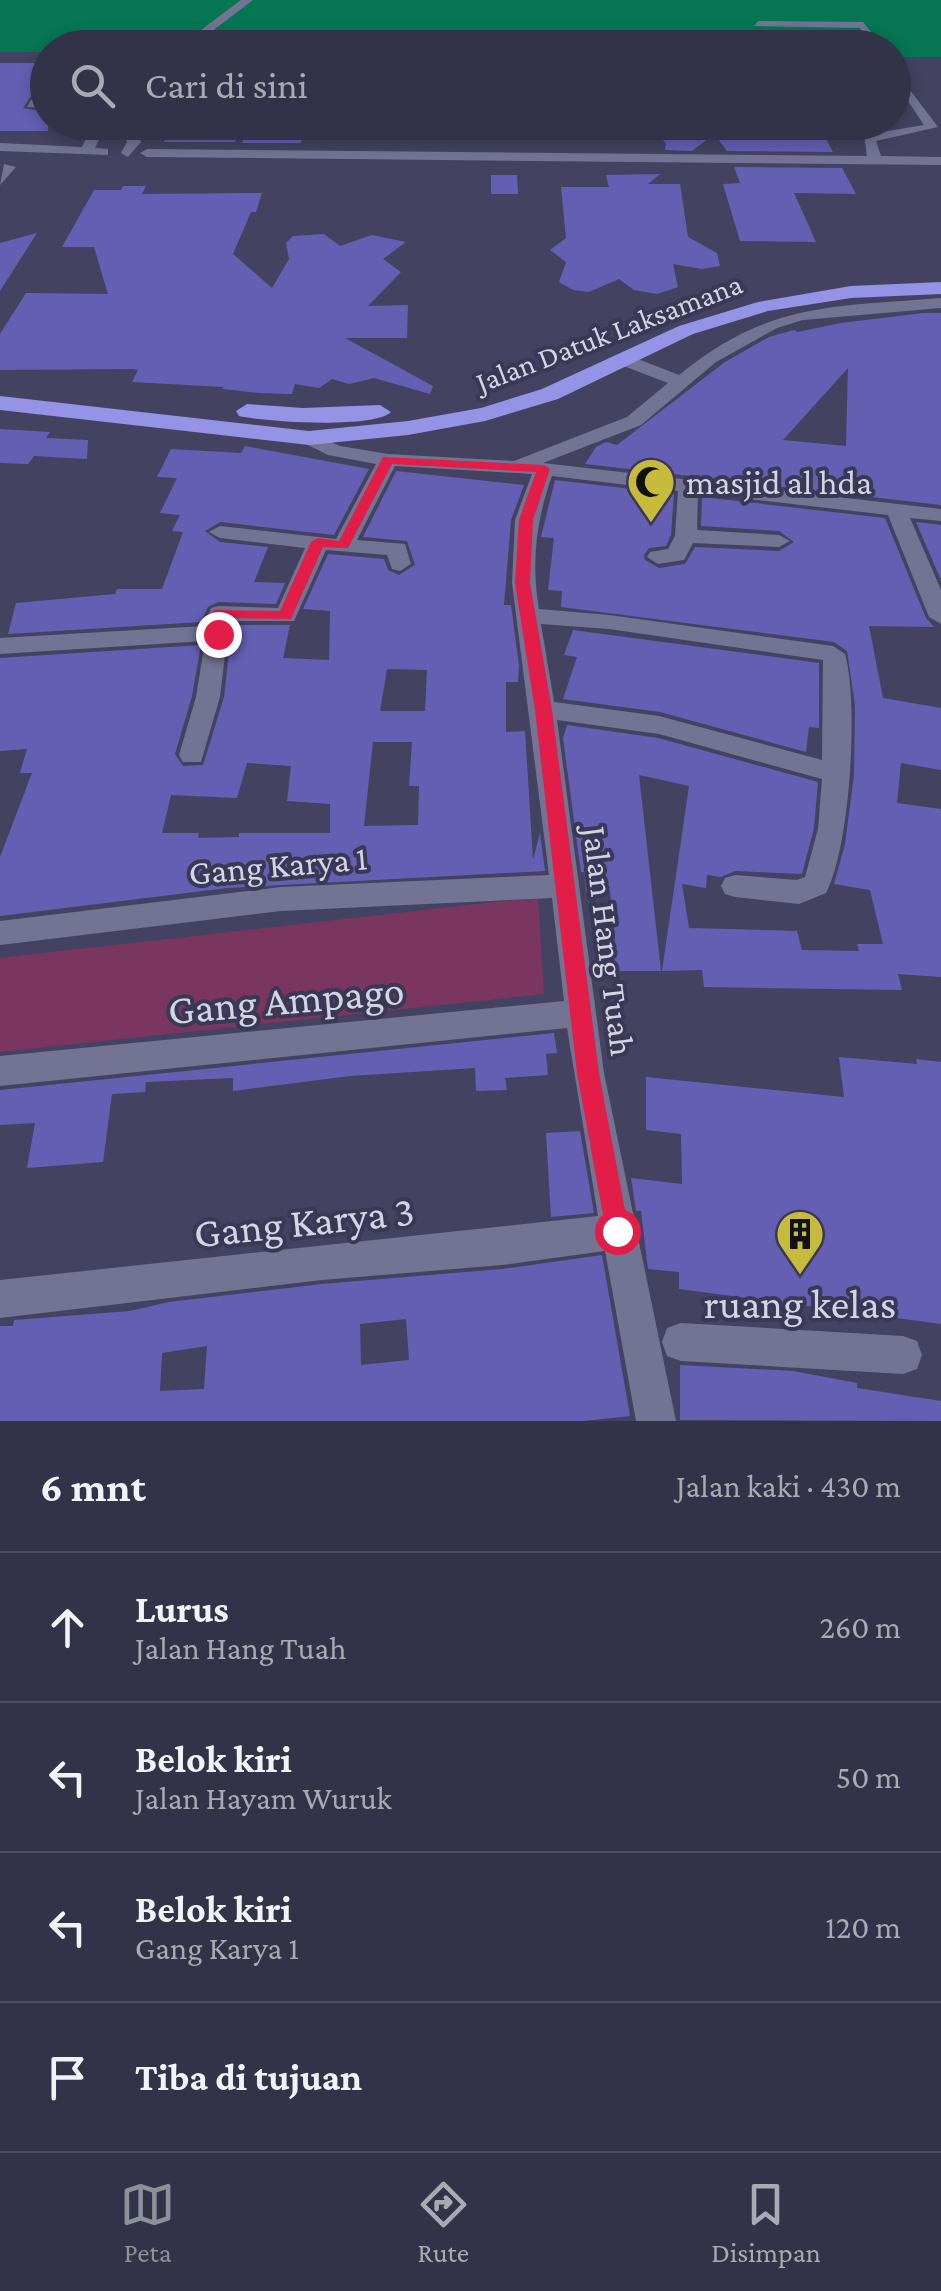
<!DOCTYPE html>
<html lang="id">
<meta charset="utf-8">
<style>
body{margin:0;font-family:"Crimson Pro",serif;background:#3d3e53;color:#f1f3f6}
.stop{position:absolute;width:30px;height:30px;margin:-22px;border:8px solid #e11d48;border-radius:50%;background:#fff}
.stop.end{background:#e11d48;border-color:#fff;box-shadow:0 2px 10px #0008}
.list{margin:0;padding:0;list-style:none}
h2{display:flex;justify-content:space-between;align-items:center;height:130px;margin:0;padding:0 40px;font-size:42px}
h2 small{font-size:32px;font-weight:400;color:#a8aab4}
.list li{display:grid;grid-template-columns:65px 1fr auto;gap:30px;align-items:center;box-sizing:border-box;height:150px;padding:0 40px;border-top:2px solid #4d4d61}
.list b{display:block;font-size:38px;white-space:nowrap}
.list p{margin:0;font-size:32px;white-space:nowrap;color:#a8aab4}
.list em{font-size:32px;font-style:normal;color:#a8aab4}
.icon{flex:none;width:55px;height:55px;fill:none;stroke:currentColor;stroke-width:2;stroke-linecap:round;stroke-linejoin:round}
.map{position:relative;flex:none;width:941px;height:1421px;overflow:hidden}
.search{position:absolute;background:#323249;box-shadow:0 5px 15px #0003;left:30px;right:30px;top:30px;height:110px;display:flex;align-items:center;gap:25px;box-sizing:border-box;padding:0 35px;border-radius:55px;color:#a8aab4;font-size:38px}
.sheet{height:730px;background:#323249}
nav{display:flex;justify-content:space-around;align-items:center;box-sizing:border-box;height:140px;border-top:2px solid #4d4d61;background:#323249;font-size:28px;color:#a8aab4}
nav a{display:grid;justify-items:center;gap:5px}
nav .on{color:#8c9099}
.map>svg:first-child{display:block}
.green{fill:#7a3660}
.water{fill:#067553}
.building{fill:#655fb4;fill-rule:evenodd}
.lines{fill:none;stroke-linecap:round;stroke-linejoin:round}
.minor{fill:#737494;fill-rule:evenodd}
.highway{fill:#9593e5;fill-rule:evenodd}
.route{fill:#e11d48}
.labels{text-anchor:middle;stroke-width:8;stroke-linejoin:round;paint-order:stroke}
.far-street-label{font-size:30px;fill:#d3d4e6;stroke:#393855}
.poi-label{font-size:35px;fill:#d3d4e6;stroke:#393855;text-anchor:start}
.street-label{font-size:35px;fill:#d3d4e6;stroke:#393855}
.near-street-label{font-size:42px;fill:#d3d4e6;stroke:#393855}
.near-poi-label{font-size:42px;fill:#d3d4e6;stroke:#393855}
</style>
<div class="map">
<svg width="941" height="1421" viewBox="0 0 941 1421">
<rect width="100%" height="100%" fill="#434361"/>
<path class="green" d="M538 897 544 994 0 1052V958Z"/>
<path class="water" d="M0 0H941V57H894V48H48L47 52H0Z"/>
<path class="building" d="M0 63H48V96H31L23 108 48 112V131H0Z
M172 122H243L235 142H164Z
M669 122H817L833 152 727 151 714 134 692 151 665 150 666 144 661 137Z
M250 123H306L301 143H242Z
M734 167 842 168 856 194 794 193 816 242 740 241 723 184 740 183Z
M660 174 648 184H680L688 237 717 253 720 266 702 269 673 264 678 287 657 294 634 290 619 279 589 292 573 290 559 282 566 262 550 250 566 238 561 187H609L606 175Z
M491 175H517L518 194H491Z
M123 186H146L142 194 262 193 256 212H251L233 254 272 288 289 259 286 243 293 236 324 234 340 246 372 235 406 242 383 259 401 272 368 306 408 305 407 338H345L433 386 430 394 374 378 349 384 332 379 319 388 295 384 292 394 259 393 222 389 224 387 132 382 138 370 133 369 0 370V334L26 293 108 294 94 247H62L94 190H121Z
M37 233 0 291V243Z
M923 313H941V505L585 464 596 447 606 442 617 445 725 362 769 337 794 330 798 332 841 323ZM848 368 846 446 783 440Z
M0 429 50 432 46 438 88 440 87 459 34 456 28 464 0 463Z
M245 446 369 469 334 535 220 522 205 531 220 542 268 547 254 582 285 583 276 604 218 602 208 607 201 622 8 634 16 603 115 594 117 589H162L183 532 172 531 180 515 160 513 177 478 157 477 171 449 241 453Z
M396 471 524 485 511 520 504 605H511L519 666 518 682H506V732L525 731 533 860 540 833 545 871 227 888 0 916V857L32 773H20L27 749 0 751V658L201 645 192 696 175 754 183 766 203 765 224 697 232 625H290L283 658 329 660 330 611 303 609 328 554 384 559 388 570 399 575 415 565 407 541 363 537ZM387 669 427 670 425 711H380ZM373 742H412L409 786H419L418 825 364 826ZM247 763 291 766 287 801 330 804V833H239V837L198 838 199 833H162L171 795 237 798Z
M555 480 674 494 671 535 666 546 649 548 644 555 645 560 659 568 685 564 695 547 779 551 794 542 779 531 701 526 702 497 885 518 926 618 934 627 869 626 883 698 941 708V770L901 763 897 803 941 809V977L898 974 902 990 704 987 702 970 662 971 689 786 639 775 661 971H600L597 940H615L610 891 586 892 584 872H581L563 738 567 725 658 738 818 782 814 828 802 874 735 871 721 877 707 875 706 888 682 884 689 928 797 931 802 950 859 951 857 944H883L870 890 834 884 845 844 854 775 855 705 847 651 834 642 561 607 562 591 548 590 554 538 541 537Z
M916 522 941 525V578H940Z
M573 630 819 663V728L809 727 806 752 660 712 563 699 577 657 564 655Z
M554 1033 557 1053 546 1054 548 1075 505 1078 507 1090 476 1091 475 1068 350 1076 233 1091V1078L146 1082 145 1092 112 1094 103 1162 27 1168 35 1123 0 1125V1090Z
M839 1057 917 1064 916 1059 941 1062V1324L679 1289V1272L648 1269 641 1211H636L631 1178 682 1184 681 1134 646 1130V1077L844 1097Z
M580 1131 594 1213 551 1217 546 1133Z
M602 1255 630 1416 583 1421H0V1326H13L14 1320 130 1311 169 1302 322 1284 502 1269ZM406 1319 409 1360 361 1365 360 1324ZM207 1346 204 1389 160 1391 162 1353Z
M680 1365 793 1371 857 1383V1388L941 1401V1421L680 1420Z"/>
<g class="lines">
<path class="minor" d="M241 0H253L190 48H177Z
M758 21 863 22 884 48H873L860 28 754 26Z
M894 69 938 127 876 141 881 156 941 157V165L147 157 140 153 147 149 867 156 864 135 924 125 894 80Z
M31 100H48V108L27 107Z
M94 122H107L95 148 108 149V155L0 151V143L82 147Z
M127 122H140L135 131 141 142 128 157 121 153 127 142 123 131Z
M4 164 16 167 0 185Z
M941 298V308L803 320 777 328 716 362 641 425 543 463 941 509V521L910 518 941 590V624L929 617 888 515 698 493 697 530 779 535 790 541 779 547 693 543 684 560 658 564 647 557 650 552 668 549 675 536 678 491 552 476C536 521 531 562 539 609L609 615 833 646 845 654C859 703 850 848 826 893L799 904 735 897 725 894 721 886 725 878 735 875 797 880 805 877 818 829 822 779 659 734 557 720 604 1073 676 1421H636L605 1251 502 1265 322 1280 0 1318V1280L598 1216 567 1028 0 1086V1056L564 1001 552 898 281 911 0 945V921L281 887 549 875 512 583 515 520 532 474 395 466 357 540 405 544 411 564 400 571 392 569 387 555 326 550 294 621H229L220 697 201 762H183L179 755 196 697 205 641 0 654V638L204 626 211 608 219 606 278 608 305 548 220 538 209 532 220 526 336 539 376 464 328 455 302 442V434L309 432 340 446 388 454 514 461 627 417 668 383 621 365V357H633L679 375C768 302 832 307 941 298ZM541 624 609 629 823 660 822 760 659 716 554 702Z
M681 1323 903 1336 917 1341 922 1355 917 1369 903 1374 681 1361 667 1356 662 1342 667 1328Z"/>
<path class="highway" d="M941 282V294L851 298 768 311 693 334 558 399 485 421 408 435 309 445 0 410V396L309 431 408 421 481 408 542 389 679 326 758 302 851 286Z
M247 404 303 408 380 405 391 412C374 429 265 422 239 416L236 411Z"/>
</g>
<path class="route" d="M383 457 544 465 550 469 533 520 530 583 552 710 599 1073 629 1231 626 1239 617 1243 609 1239 606 1231 577 1073 535 710 515 583 519 520 536 472 392 464 348 548 323 547 291 619 227 618 224 637 211 634 214 610 280 611 311 542 318 538 339 541Z"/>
<defs>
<g id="mosque-pin" transform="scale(2.5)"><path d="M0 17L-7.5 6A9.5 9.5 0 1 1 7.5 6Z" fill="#c7bb3c" stroke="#393855"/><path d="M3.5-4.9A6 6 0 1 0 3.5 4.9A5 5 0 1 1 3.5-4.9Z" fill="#111"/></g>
<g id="building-pin" transform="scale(2.5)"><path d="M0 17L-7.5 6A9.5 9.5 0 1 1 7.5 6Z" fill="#c7bb3c" stroke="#393855"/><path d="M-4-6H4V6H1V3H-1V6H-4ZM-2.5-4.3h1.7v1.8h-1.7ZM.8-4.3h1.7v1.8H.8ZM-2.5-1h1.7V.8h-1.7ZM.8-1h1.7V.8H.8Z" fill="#111"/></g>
</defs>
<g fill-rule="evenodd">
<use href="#mosque-pin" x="651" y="482"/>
<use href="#building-pin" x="800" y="1234"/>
</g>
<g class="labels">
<g class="far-street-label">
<text transform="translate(609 333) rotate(-21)" y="10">Jalan Datuk Laksamana</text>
</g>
<g class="poi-label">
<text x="686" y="494">masjid al hda</text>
</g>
<g class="street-label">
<text transform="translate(278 865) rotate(-5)" y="12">Gang Karya 1</text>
<text transform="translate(609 941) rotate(83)" y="12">Jalan Hang Tuah</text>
</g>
<g class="near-street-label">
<text transform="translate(286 999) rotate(-5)" y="15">Gang Ampago</text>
<text transform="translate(304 1221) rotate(-6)" y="15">Gang Karya 3</text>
</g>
<g class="near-poi-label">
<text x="800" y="1318">ruang kelas</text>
</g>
</g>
</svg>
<div class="stop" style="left:617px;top:1231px"></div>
<div class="stop end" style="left:218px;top:634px"></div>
<div class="search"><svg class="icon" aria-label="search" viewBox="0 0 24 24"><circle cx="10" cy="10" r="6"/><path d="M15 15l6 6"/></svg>Cari di sini</div>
</div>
<section class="sheet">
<h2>6 mnt<small>Jalan kaki · 430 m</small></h2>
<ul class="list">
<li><svg class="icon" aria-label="ahead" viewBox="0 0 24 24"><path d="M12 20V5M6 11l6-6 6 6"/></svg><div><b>Lurus</b><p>Jalan Hang Tuah</p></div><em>260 m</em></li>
<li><svg class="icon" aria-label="left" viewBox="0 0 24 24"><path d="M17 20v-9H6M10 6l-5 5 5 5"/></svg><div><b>Belok kiri</b><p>Jalan Hayam Wuruk</p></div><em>50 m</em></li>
<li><svg class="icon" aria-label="left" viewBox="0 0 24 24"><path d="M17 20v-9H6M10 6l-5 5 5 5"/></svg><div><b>Belok kiri</b><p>Gang Karya 1</p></div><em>120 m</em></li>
<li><svg class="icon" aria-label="arrive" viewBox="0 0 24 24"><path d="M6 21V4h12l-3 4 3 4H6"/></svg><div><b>Tiba di tujuan</b></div></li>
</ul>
</section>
<nav>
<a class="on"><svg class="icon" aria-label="map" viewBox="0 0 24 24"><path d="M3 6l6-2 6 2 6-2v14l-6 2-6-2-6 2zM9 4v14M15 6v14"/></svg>Peta</a>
<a><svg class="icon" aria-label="directions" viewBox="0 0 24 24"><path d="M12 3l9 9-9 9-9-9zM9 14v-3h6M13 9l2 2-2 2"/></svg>Rute</a>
<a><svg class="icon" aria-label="saved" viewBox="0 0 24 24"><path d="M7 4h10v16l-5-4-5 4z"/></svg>Disimpan</a>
</nav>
